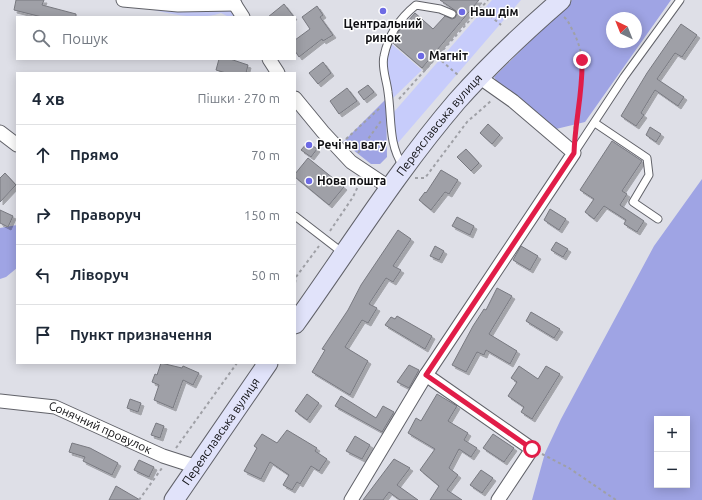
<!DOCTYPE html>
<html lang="uk">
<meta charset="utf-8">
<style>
body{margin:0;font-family:Ubuntu,sans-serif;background:#f2f2f3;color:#1f2937}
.controls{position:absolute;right:12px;bottom:12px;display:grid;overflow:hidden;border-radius:0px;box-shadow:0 2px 10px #0003}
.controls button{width:36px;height:36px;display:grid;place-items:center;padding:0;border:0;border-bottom:1px solid #e0e1e3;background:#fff;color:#1f2937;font:20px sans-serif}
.compass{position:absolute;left:606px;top:12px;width:36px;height:36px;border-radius:50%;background:#fff;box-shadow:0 2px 10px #0003;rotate:317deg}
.stop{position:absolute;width:12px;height:12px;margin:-9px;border:3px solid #e11d48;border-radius:50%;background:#fff}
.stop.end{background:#e11d48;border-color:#fff;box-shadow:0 1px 4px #0008}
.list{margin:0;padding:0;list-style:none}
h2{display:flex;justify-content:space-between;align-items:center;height:52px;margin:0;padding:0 16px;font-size:17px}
h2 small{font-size:13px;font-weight:400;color:#747a83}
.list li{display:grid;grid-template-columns:26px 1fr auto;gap:12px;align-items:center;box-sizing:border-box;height:60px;padding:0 16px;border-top:1px solid #e0e1e3}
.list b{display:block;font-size:15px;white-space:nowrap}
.list em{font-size:13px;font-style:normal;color:#747a83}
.icon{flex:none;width:22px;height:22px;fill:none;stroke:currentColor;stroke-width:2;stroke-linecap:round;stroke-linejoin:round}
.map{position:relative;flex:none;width:702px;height:500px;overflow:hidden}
.search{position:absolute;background:#fff;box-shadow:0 2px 10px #0003;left:16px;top:16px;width:280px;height:44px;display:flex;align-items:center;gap:10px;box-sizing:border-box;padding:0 14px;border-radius:0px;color:#747a83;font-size:15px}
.panel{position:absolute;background:#fff;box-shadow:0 2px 10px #0003;left:16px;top:72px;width:280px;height:292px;border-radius:0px}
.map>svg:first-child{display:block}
.green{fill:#c7ccfb}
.forest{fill:#9fa4e4;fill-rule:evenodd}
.building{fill:#9fa0a7;stroke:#787980;filter:url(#shadow)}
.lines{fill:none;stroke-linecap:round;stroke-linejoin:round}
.service-casing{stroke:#616269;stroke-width:9}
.minor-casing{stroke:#616269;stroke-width:15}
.secondary-casing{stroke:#616269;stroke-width:21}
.path{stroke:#9fa0a6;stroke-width:2;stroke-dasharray:3 3;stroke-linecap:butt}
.service{stroke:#fff;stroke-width:7}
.minor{stroke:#fff;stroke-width:13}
.secondary{stroke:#e1e3fa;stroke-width:19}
.route{stroke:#e11d48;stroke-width:5}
.poi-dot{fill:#6d6ae4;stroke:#fff;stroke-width:1.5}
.labels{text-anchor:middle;stroke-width:3;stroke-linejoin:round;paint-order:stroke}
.poi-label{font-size:12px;font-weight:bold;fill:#0f0f12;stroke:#fff;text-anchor:start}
.street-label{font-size:12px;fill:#0f0f12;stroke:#fff}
</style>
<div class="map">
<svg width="702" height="500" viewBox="0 0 702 500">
<defs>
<filter id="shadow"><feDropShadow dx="3" dy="3" stdDeviation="0" flood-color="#0004"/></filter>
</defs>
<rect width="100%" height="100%" fill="#dedfe7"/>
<path class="green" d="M234 0 238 17H229L221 13C193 23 157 10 129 4Z
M492 0H521L397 144 393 113Z
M387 40 422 70 391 100 383 59Z"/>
<path class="forest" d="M572 0H671L585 122 556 129 519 100 502 90 494 77ZM612 18H636V42H612Z
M386 99 387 157 380 164H371L343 142Z
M702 179V500H532L545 453 561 419 654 246ZM657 419H687V485H657Z
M17 225V268L6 277 0 279V228Z"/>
<path class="building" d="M16 0H44L42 5 76 14V17H42L14 10Z
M440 0H479L422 68 393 43 399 31 415 13 433 29 445 16 452 19 455 18 457 14 456 11Z
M284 4 294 17H268Z
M317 6 323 15 320 17 333 35 323 41 322 39 299 57 295 51V40L310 29 302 17Z
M681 24 697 35 682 57 675 53 657 79 684 97 678 106 655 90 641 113 644 115 636 126 621 116 647 73Z
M219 59H230L248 65 246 73H226L216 70Z
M323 62 331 73 318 84 309 73Z
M368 85 374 92 364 100 358 92Z
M347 88 357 101 339 114 330 101Z
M488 124 500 135 492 144 480 133Z
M650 127 661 134 656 142 646 135Z
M612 141 642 161 622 191 627 194 620 205 644 221 637 232 624 224 626 220 604 206 594 219 585 212 594 199 580 190Z
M308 142 317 149 311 157 301 150Z
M466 149 479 163 471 171 457 157Z
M308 158 344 187 329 205 295 177V174Z
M441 170 458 180 449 194 445 192 431 210 419 200 425 192 426 193Z
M5 173 16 185 0 202V178Z
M550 209 566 219 559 230 544 220Z
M0 210 13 216 8 227 0 223Z
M457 217 474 226 470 235 452 226Z
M398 230 411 239 393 266 401 270 393 282 386 278 369 304 377 308 368 323 362 320 345 347 368 361 350 395 312 372 325 350 322 349 348 310 361 285Z
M556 242 568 249 563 257 551 250Z
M435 246 444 251 439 260 430 256Z
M521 246 538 256 530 270 513 260Z
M497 288 512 296 489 334 517 351 510 364 486 350 484 355 477 352 466 372 452 365 473 326 484 309 486 310Z
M531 312 560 329 554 338 526 321Z
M397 316 432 336 425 349 385 325 391 317 395 319Z
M161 363 182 368 183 366 199 373 193 385 183 380 173 408 154 400 159 385 152 382 155 374 157 375Z
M409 365 419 370 409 388 397 382Z
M519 366 538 379 546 366 560 374 532 419 521 412 524 407 508 396 517 382 511 378Z
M307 394 319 403 307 420 295 411Z
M437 394 457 406 448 421 468 433 464 440 477 448 471 457 459 449 449 468 458 475 447 490 462 500H430L439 486 420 470 435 449 408 433 416 418 421 421Z
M341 396 376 418 383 406 394 412 382 432 335 406Z
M130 399 141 403 138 412 127 408Z
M156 423 164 426 160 438 151 435Z
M287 430 317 448 315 451 327 459 319 471 311 466 300 484 297 482 292 490 283 485 289 475 270 462 261 479 244 471 257 448 254 446 262 434 277 443Z
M493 434 514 448 504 462 483 448Z
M355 436 370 445 362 459 346 451Z
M72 443 90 448 118 463 112 475 83 461 85 457 69 452Z
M394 459 410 468 397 485 418 500H400L389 492 383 500H363Z
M139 460 154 467 149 477 134 470Z
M481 470 493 478 482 493 470 485Z
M116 486 140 500H109Z"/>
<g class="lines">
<g class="service-casing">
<path id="service" d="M595 123 647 158 649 175 633 202 658 219
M574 153 624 77 680 0
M403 166C388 144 392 118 388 92 387 81 381 67 384 56 388 36 400 18 416 5L440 9 452 14
M295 216 343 253"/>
</g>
<g class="minor-casing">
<g id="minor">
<path d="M123 0 178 5 235 4"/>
<path d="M232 0 243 17"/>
<path d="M269 59 278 73"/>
<path d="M295 98 323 132 351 162 390 188"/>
<path d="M0 132 17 145"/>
<path d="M426 375 532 449 498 500"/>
<path id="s1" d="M0 401 55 407 163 456 197 467"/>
<path d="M351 500 426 375 574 153 513 101 479 77"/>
</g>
</g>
<g class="secondary-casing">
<g id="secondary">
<path id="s2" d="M295 324C348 250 397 171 457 101 489 65 524 32 561 0"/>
<path id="s3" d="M174 500 268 363"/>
</g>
</g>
<path class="path" d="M481 8 501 25
M564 17C569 21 571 28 574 33 593 73 575 97 574 136
M458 20 465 25
M437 57 458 75
M399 99 488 0
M346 139 381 107
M358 153 381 121
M415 178H425L467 122 492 100
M330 231 353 197 360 182
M295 283 296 277 319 246
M176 448 237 363
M542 454 569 468 616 500
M139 500 162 468"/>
<use href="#service" class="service"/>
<use href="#minor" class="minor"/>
<use href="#secondary" class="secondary"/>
</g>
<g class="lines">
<path class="route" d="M532 449 426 375 574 153C575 121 583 92 582 60"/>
</g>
<g class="poi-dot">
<circle cx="383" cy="11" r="4"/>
<circle cx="462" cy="12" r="4"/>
<circle cx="421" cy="56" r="4"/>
<circle cx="309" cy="145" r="4"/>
<circle cx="309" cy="181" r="4"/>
</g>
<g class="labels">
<g class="poi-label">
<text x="470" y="16">Наш дім</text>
<text x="383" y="28" text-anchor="middle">Центральний<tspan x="383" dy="14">ринок</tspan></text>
<text x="429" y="60">Магніт</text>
<text x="317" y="149">Речі на вагу</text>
<text x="317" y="185">Нова пошта</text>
</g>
<g class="street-label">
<text dy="4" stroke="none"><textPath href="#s2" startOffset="246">Переяславська вулиця</textPath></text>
<text dy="4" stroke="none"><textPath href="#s1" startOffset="105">Сонячний провулок</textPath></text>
<text dy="4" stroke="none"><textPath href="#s3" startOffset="83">Переяславська вулиця</textPath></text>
</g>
</g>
</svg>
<div class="controls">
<button>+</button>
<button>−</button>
</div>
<svg class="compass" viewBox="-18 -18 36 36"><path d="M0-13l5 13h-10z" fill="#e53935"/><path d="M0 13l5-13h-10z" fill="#747a83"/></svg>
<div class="stop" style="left:532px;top:449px"></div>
<div class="stop end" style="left:582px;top:60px"></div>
<div class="search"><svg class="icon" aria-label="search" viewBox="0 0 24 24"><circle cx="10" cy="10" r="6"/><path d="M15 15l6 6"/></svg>Пошук</div>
<section class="panel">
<h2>4 хв<small>Пішки · 270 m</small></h2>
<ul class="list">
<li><svg class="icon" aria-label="ahead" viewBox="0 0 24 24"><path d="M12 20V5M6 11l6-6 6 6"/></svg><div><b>Прямо</b></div><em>70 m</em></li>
<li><svg class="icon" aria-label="right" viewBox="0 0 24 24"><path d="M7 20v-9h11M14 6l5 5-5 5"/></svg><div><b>Праворуч</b></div><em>150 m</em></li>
<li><svg class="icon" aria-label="left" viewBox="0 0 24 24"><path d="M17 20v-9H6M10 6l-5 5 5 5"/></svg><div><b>Ліворуч</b></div><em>50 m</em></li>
<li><svg class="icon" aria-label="arrive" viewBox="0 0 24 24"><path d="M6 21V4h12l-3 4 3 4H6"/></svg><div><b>Пункт призначення</b></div></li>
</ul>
</section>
</div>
